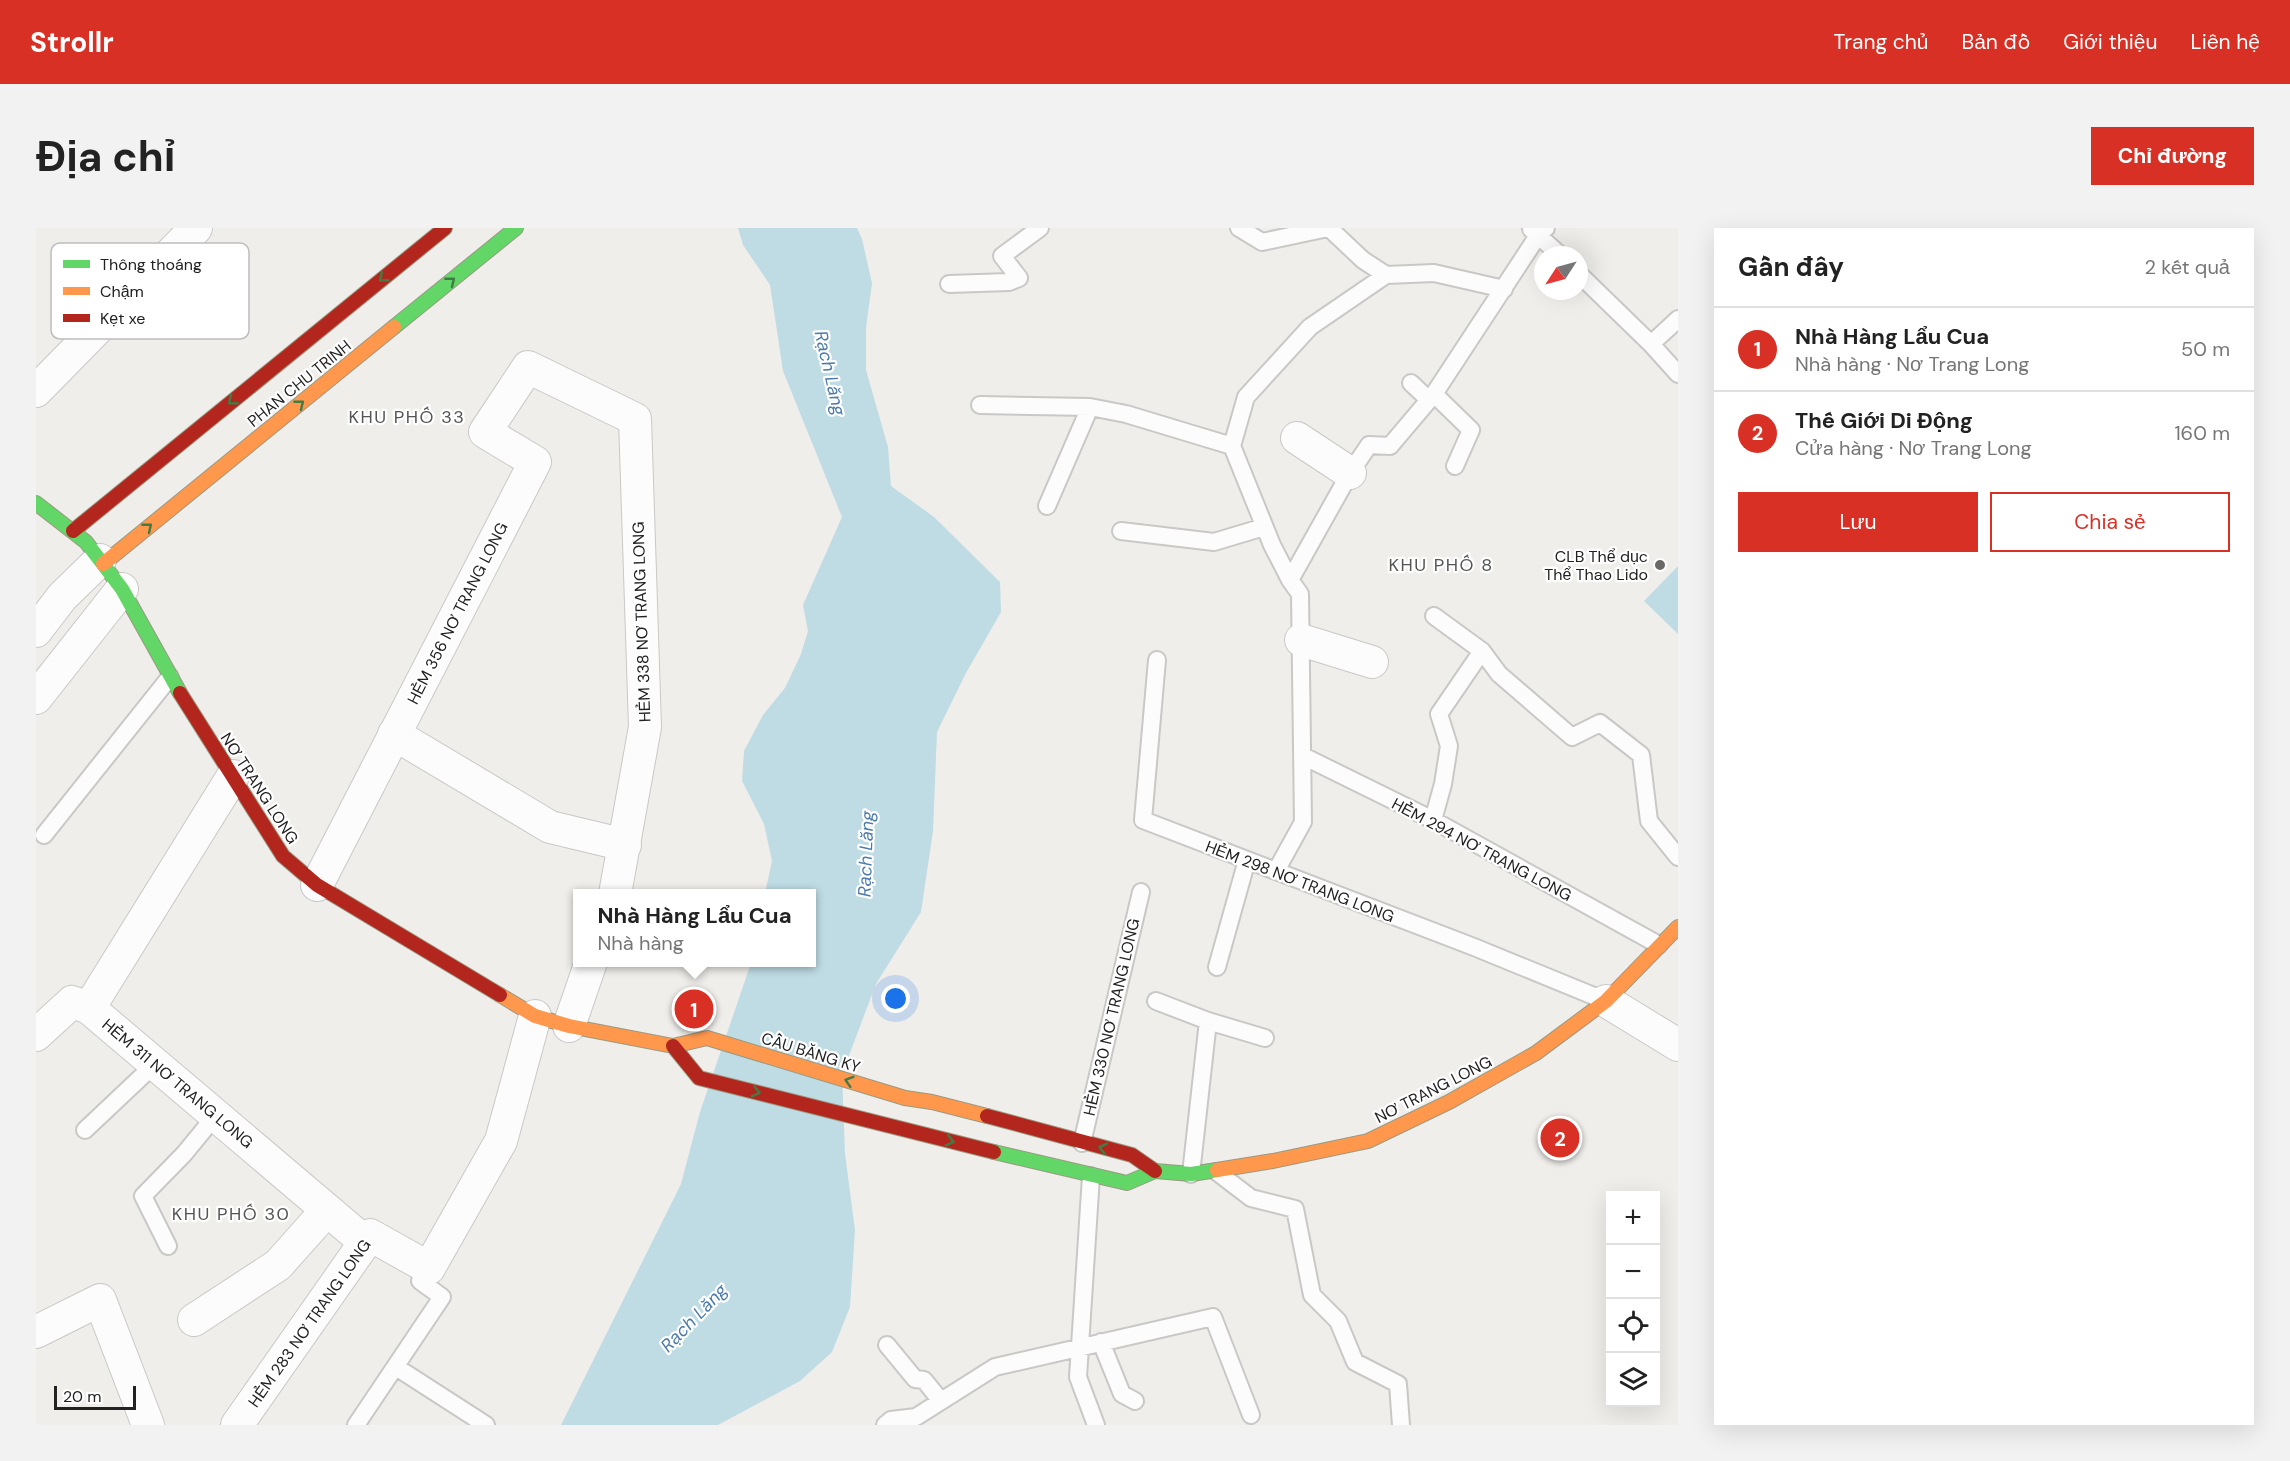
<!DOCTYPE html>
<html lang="vi">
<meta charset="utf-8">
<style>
body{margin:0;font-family:"DM Sans",sans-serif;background:#f2f2f2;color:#222}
.controls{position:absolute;right:18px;bottom:18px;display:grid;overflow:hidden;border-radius:0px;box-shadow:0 6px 24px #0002}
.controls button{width:54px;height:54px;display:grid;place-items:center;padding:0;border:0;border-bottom:2px solid #e0e0e0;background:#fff;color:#222;font:30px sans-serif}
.compass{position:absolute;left:1498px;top:18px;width:54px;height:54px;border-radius:50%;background:#fff;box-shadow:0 6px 24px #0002;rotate:234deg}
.scale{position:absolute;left:18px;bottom:15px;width:82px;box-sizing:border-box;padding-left:6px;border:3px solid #222;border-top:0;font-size:16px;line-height:21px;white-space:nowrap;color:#222;-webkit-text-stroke:4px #fff;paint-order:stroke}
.you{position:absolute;left:860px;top:771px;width:21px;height:21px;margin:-15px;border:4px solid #fff;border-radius:50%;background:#1a73e8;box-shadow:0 0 0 9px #1a73e833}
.badge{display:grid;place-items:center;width:39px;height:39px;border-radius:50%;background:#d93025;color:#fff;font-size:20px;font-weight:700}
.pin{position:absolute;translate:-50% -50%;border:3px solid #fff;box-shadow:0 2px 6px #0006}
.popup{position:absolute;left:537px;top:661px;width:243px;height:78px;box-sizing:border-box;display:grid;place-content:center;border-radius:0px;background:#fff;filter:drop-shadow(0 2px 4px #0005);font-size:20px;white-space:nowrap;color:#767676}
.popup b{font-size:22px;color:#222}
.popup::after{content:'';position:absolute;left:50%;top:100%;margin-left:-12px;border:12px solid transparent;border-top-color:#fff}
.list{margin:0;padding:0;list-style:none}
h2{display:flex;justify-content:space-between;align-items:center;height:78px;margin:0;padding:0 24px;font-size:26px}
h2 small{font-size:20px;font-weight:400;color:#767676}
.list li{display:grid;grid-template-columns:39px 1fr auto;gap:18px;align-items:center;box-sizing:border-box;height:84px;padding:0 24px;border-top:2px solid #e0e0e0}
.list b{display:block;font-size:22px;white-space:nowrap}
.list p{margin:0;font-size:20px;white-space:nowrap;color:#767676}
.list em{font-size:20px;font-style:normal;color:#767676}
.actions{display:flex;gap:12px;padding:18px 24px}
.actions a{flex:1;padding:14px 0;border:2px solid #d93025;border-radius:0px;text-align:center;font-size:21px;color:#d93025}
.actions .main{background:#d93025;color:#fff}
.icon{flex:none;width:33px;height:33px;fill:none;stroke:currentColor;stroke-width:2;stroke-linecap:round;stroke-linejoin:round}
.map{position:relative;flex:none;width:1642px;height:1197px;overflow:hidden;border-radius:0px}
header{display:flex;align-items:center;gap:36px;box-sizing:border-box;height:84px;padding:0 30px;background:#d93025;color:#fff}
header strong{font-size:28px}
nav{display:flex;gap:33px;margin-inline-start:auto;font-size:21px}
.intro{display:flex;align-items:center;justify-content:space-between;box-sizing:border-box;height:144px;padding:0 36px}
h1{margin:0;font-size:42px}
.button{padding:15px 27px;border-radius:0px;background:#d93025;color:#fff;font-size:21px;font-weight:700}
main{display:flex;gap:36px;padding:0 36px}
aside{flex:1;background:#fff;border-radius:0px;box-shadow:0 6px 24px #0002}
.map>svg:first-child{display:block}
.water{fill:#bfdbe3}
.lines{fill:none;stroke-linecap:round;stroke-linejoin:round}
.lane-casing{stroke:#c9c8c7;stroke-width:20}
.street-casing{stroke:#c9c8c7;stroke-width:34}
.fast-casing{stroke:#999a82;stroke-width:16}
.slow-casing{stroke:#999a82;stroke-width:16}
.jam-casing{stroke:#999a82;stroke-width:16}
.lane{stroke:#fdfcfc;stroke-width:16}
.street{stroke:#fdfcfc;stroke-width:32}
.fast{stroke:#63d668;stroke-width:14}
.slow{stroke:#ff974d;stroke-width:14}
.jam{stroke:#b3261e;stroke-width:14}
.oneway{stroke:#427c45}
.poi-dot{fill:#6a6968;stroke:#fff;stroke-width:2}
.labels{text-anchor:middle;stroke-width:4.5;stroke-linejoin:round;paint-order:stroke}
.street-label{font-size:16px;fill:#222;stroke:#fff}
.poi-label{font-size:16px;fill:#222;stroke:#fff;text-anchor:end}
.water-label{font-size:18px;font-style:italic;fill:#4a7aab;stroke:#fff}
.neighbourhood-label{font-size:18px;letter-spacing:1.5px;fill:#555;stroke:#fff}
.key{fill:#fff;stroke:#bdbdbd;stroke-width:1.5}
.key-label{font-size:16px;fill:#222}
</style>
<header>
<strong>Strollr</strong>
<nav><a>Trang chủ</a><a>Bản đồ</a><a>Giới thiệu</a><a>Liên hệ</a></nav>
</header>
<div class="intro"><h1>Địa chỉ</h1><a class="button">Chỉ đường</a></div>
<main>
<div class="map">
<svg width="1642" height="1197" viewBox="0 0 1642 1197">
<rect width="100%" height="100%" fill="#f0eeeb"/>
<path class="water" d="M702 0H821L826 11 836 55 830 100V142L852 219 855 258 898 289 964 354 965 384 930 445 901 504 897 603 885 684 840 756 806 846 809 926 819 1002 814 1079 796 1124 764 1153 682 1197H525L645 956 664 884 715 735 775 734V666L729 665 736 633 728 596 706 553 708 523 727 487 749 460 765 426 772 403 767 377 806 289 747 143 734 57 707 17Z
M1642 338V406L1608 373Z"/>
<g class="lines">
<g class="lane-casing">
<path id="lane" d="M1203 0 1226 14 1292 0
M1293 0 1327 32 1350 47
M1495 1 1524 27
M1543 46 1615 116 1642 146
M913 56 973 54 983 50 966 28 1004 0
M1615 116 1642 91
M1375 155 1393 172
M1398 166 1435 202 1419 238
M944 177 1054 179 1090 186 1196 218 1236 317 1254 352
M1196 218 1210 169 1274 99 1350 47 1398 45 1468 61
M1011 278 1054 179
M1085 303 1178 314 1228 299
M1398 388 1446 423 1463 446 1536 509 1564 495 1605 527 1613 593 1642 629
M1121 432 1107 592 1438 719 1570 773
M1267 528 1397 592 1623 717
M1397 592 1407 556 1413 518 1403 486 1446 423
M8 607 134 449
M1240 643 1267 594 1264 366 1254 352 1314 245 1333 217 1354 218 1398 166 1503 6 1510 0
M1181 739 1211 632
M1120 773 1172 793 1229 810
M49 902 119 836
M1046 915 1105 664
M1181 944 1215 970 1259 981 1276 1067 1302 1093 1319 1134 1362 1156 1365 1197
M1155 946 1172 793
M1055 948 1042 1149 1060 1197
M132 1018 107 968 148 926 180 887
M1065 1114 1086 1166 1099 1173
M851 1117 879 1151 888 1152 905 1173
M360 1139 450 1197
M320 1197 406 1069 384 1053 393 1040
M849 1197 855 1192 880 1189 959 1139 1177 1089 1215 1187"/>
</g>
<g class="street-casing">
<path id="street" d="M0 163 160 0
M1261 210 1314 245
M0 403 26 369 64 332
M1265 412 1336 434
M0 470 86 361
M358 506 514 599 589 617
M281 657 499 234 449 204 492 139 599 191 609 499 579 666
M1570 773 1642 817
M53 780 197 548
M533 798 555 734
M0 807 36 774 53 780 329 1014
M158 1092 242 1037 291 982
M0 1104 64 1072 112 1197
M201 1197 334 1007 393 1040 465 913 499 788"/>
</g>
<g class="fast-casing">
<path id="fast" d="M358 99 480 0
M0 275 50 314 86 361 144 465
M958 924 1091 955 1119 943 1155 946 1181 942"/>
</g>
<g class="slow-casing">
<path id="slow" d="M67 336 358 99
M464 767 499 788 533 798 637 818 671 810 869 870 896 874 951 888
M1181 942 1237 933 1332 913 1413 874 1500 825 1570 773 1642 699"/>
</g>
<g class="jam-casing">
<path id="jam" d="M37 303 409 0
M144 465 247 628 281 657 464 767
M637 818 663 850 958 924
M951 888 1096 927 1119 943"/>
</g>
<use href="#lane" class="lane"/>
<use href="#street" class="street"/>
<use href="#fast" class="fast"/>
<use href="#slow" class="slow"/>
<use href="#jam" class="jam"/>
</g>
<defs><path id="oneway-chevron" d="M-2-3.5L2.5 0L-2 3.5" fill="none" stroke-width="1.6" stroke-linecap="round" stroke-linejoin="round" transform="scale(1.5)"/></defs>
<g class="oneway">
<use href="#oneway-chevron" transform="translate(347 50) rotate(141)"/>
<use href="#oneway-chevron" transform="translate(415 53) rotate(-39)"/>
<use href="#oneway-chevron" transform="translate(196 173) rotate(141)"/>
<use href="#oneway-chevron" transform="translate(264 176) rotate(-39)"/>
<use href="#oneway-chevron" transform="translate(112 299) rotate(-39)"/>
<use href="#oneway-chevron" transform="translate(813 853) rotate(-163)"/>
<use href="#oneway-chevron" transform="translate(720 864) rotate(14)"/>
<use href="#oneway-chevron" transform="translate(914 913) rotate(14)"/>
<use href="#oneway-chevron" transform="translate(1067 920) rotate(-167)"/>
</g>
<circle class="poi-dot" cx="1624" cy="337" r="6"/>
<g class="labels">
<g class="street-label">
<text transform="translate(263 155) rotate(-39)" y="6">PHAN CHU TRINH</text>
<text transform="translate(421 385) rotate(-63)" y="6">HẺM 356 NƠ TRANG LONG</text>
<text transform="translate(605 394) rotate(-92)" y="6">HẺM 338 NƠ TRANG LONG</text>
<text transform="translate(224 560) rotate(57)" y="6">NƠ TRANG LONG</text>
<text transform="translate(1446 621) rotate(28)" y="6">HẺM 294 NƠ TRANG LONG</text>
<text transform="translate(1264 653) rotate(21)" y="6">HẺM 298 NƠ TRANG LONG</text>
<text transform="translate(1075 789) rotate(-77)" y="6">HẺM 330 NƠ TRANG LONG</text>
<text transform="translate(775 824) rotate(17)" y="6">CẦU BĂNG KY</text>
<text transform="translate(142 855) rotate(40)" y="6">HẺM 311 NƠ TRANG LONG</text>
<text transform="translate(1397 861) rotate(-27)" y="6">NƠ TRANG LONG</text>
<text transform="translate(273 1095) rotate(-55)" y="6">HẺM 283 NƠ TRANG LONG</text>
</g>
<g class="poi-label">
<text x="1612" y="334">CLB Thể dục<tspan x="1612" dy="18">Thể Thao Lido</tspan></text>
</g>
<g class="water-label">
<text transform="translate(794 145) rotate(77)" y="6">Rạch Lăng</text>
<text transform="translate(830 626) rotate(-88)" y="6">Rạch Lăng</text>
<text transform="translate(658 1090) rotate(-46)" y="6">Rạch Lăng</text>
</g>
<g class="neighbourhood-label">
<text x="371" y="195">KHU PHỐ 33</text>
<text x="1405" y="343">KHU PHỐ 8</text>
<text x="195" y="992">KHU PHỐ 30</text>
</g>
</g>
<rect x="15" y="15" width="198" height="96" rx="9" class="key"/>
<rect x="27" y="32" width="27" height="8" fill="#63d668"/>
<rect x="27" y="59" width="27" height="8" fill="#ff974d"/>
<rect x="27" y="86" width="27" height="8" fill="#b3261e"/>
<g class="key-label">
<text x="64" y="42">Thông thoáng</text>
<text x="64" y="69">Chậm</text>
<text x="64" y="96">Kẹt xe</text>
</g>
</svg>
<div class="controls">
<button>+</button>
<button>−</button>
<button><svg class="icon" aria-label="locate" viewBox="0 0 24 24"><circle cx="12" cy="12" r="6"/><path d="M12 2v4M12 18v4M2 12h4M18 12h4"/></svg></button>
<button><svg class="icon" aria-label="layers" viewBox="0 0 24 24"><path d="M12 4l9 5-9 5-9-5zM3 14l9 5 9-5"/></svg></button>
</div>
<svg class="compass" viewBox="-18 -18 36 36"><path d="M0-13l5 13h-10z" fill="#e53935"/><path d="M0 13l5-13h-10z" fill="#767676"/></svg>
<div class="scale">20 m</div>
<div class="you"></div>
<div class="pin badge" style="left:658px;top:781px">1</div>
<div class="popup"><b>Nhà Hàng Lẩu Cua</b>Nhà hàng</div>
<div class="pin badge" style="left:1524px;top:910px">2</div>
</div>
<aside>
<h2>Gần đây<small>2 kết quả</small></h2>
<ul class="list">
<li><span class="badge">1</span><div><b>Nhà Hàng Lẩu Cua</b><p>Nhà hàng · Nơ Trang Long</p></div><em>50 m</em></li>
<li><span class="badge">2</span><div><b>Thế Giới Di Động</b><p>Cửa hàng · Nơ Trang Long</p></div><em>160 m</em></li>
</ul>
<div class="actions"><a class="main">Lưu</a><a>Chia sẻ</a></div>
</aside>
</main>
